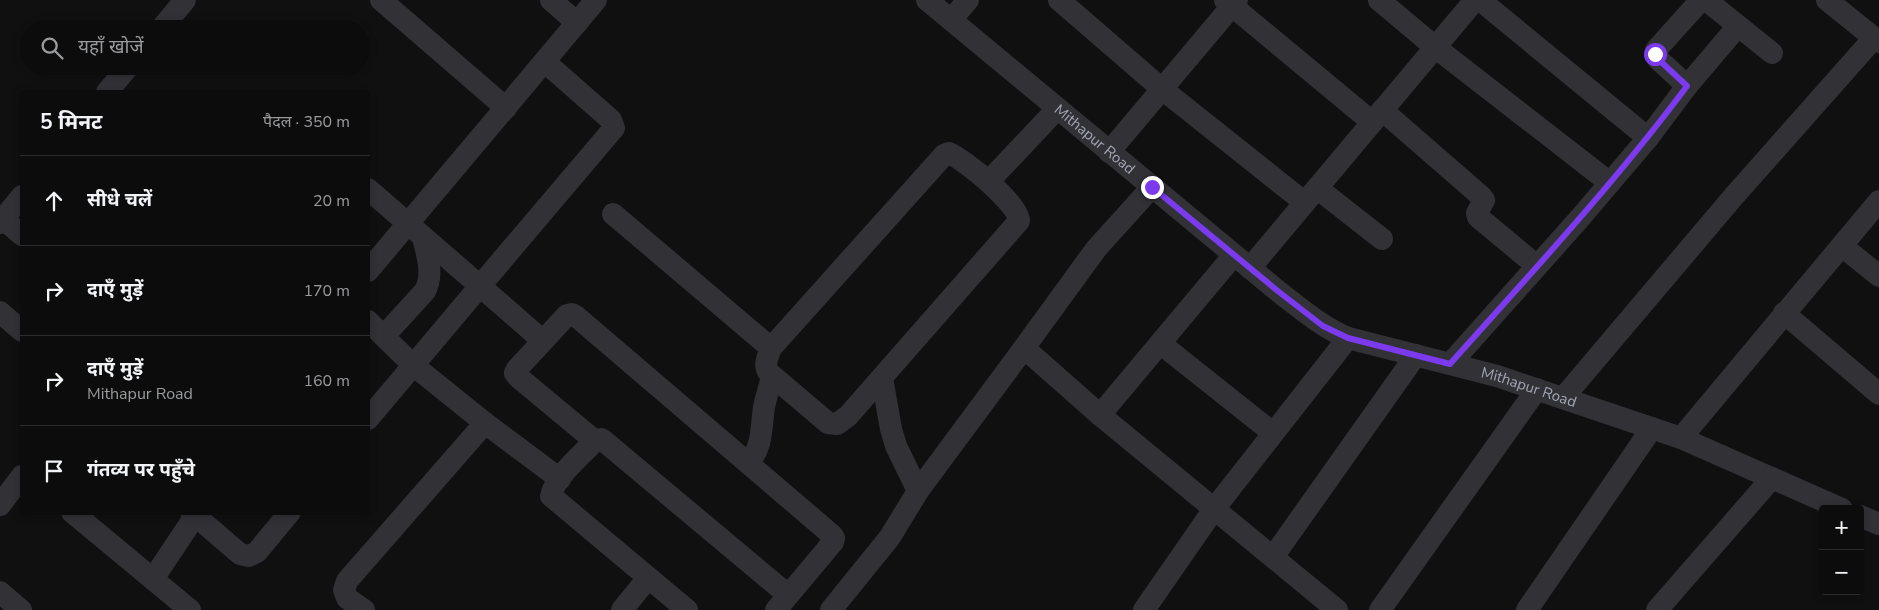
<!DOCTYPE html>
<html lang="hi">
<meta charset="utf-8">
<style>
body{margin:0;font-family:"Nunito Sans","Noto Sans Devanagari",sans-serif;background:#1a1a1b;color:#f1f3f6}
.controls{position:absolute;right:15px;bottom:15px;display:grid;overflow:hidden;border-radius:5px;box-shadow:0 2px 8px #0003}
.controls button{width:45px;height:45px;display:grid;place-items:center;padding:0;border:0;border-bottom:1px solid #2c2c2e;background:#0c0c0d;color:#f1f3f6;font:25px sans-serif}
.stop{position:absolute;width:15px;height:15px;margin:-11px;border:4px solid #7c3aed;border-radius:50%;background:#fff}
.stop.end{background:#7c3aed;border-color:#fff;box-shadow:0 1px 5px #0008}
.list{margin:0;padding:0;list-style:none}
h2{display:flex;justify-content:space-between;align-items:center;height:65px;margin:0;padding:0 20px;font-size:21px}
h2 small{font-size:16px;font-weight:400;color:#9a9b9d}
.list li{display:grid;grid-template-columns:32px 1fr auto;gap:15px;align-items:center;box-sizing:border-box;height:90px;padding:0 20px;border-top:1px solid #2c2c2e}
.list b{display:block;font-size:19px;white-space:nowrap}
.list p{margin:0;font-size:16px;white-space:nowrap;color:#9a9b9d}
.list em{font-size:16px;font-style:normal;color:#9a9b9d}
.icon{flex:none;width:28px;height:28px;fill:none;stroke:currentColor;stroke-width:2;stroke-linecap:round;stroke-linejoin:round}
.map{position:relative;flex:none;width:1879px;height:610px;overflow:hidden}
.search{position:absolute;background:#0c0c0d;box-shadow:0 2px 8px #0003;left:20px;top:20px;width:350px;height:55px;display:flex;align-items:center;gap:12px;box-sizing:border-box;padding:0 18px;border-radius:28px;color:#9a9b9d;font-size:19px}
.panel{position:absolute;background:#0c0c0d;box-shadow:0 2px 8px #0003;left:20px;top:90px;width:350px;height:425px;border-radius:5px}
.map>svg:first-child{display:block}
.lines{fill:none;stroke-linecap:round;stroke-linejoin:round}
.minor{stroke:#313136;stroke-width:22}
.route{stroke:#7c3aed;stroke-width:6}
.labels{text-anchor:middle;stroke-width:4;stroke-linejoin:round;paint-order:stroke}
.street-label{font-size:15px;fill:#a1a4b2;stroke:#0b0b0c}
</style>
<div class="map">
<svg width="1879" height="610" viewBox="0 0 1879 610">
<rect width="100%" height="100%" fill="#101011"/>
<g class="lines">
<g class="minor">
<path d="M381 0 506 108"/>
<path d="M551 0 577 23"/>
<path id="s1" d="M927 0 1279 292C1301 309 1322 327 1348 338L1497 376 1681 438 1842 509"/>
<path d="M1059 0 1162 89 1304 202"/>
<path d="M1225 0 1372 122"/>
<path d="M1379 0 1435 47 1610 183"/>
<path d="M1480 0 1648 138"/>
<path d="M1706 0 1772 53"/>
<path d="M1827 0 1879 42"/>
<path d="M951 20 968 0"/>
<path d="M161 29 185 0"/>
<path d="M1687 86 1658 59 1656 56V50L1701 0"/>
<path d="M107 92 129 66"/>
<path d="M1382 110 1482 197 1484 200 1477 213 1478 217 1537 266"/>
<path d="M1109 152 1237 0"/>
<path d="M949 153C965 160 1019 204 1019 221L848 416 837 424 828 423 769 373C763 365 768 357 771 348L944 155Z"/>
<path d="M989 181 1057 109"/>
<path d="M1317 188 1382 239"/>
<path d="M368 189 480 286 614 128 611 120 545 62"/>
<path d="M613 214 771 348"/>
<path d="M3 219 22 235"/>
<path d="M0 223 22 196"/>
<path d="M1842 246 1879 276"/>
<path d="M1250 268 1475 0"/>
<path d="M368 271 596 0"/>
<path d="M0 312 22 331"/>
<path d="M1784 313 1879 394"/>
<path d="M368 321 413 365 485 423 560 479"/>
<path d="M384 336 425 291C434 274 427 255 423 237"/>
<path d="M1161 344 1273 433"/>
<path d="M1024 348 1096 249 1152 187"/>
<path d="M1450 364 1580 218 1648 138 1687 86 1738 26"/>
<path d="M1563 398 1734 196 1874 38"/>
<path d="M1100 415 1234 255"/>
<path d="M368 419 480 286 542 340"/>
<path d="M1681 438 1879 201"/>
<path d="M595 441 518 377 515 373 517 369 567 315 572 314 577 317 832 535 834 538 833 542 776 610"/>
<path d="M748 463C763 448 761 427 764 407 766 397 770 386 772 376"/>
<path d="M918 491 1024 348 1100 415 1337 610"/>
<path d="M0 505 22 476"/>
<path d="M72 512 190 610"/>
<path d="M191 512 240 554 249 556 257 552 290 512"/>
<path d="M1860 516 1879 524"/>
<path d="M1273 557 1416 355"/>
<path d="M153 579 195 516"/>
<path d="M0 592 21 610"/>
<path d="M364 610 347 598 344 590 347 581 485 423"/>
<path d="M622 610 648 578"/>
<path d="M687 610 551 496C554 478 582 454 595 441L601 439 604 441 788 595"/>
<path d="M831 610 890 537 918 491 896 446 891 429 882 378"/>
<path d="M1144 610 1214 509 1348 338"/>
<path d="M1380 610 1537 389"/>
<path d="M1527 610 1652 428"/>
<path d="M1657 610 1772 478"/>
</g>
</g>
<g class="lines">
<path class="route" d="M1152 187 1279 292 1323 326 1348 338 1450 364C1531 273 1614 184 1687 86L1658 59 1655 54"/>
</g>
<g class="labels">
<g class="street-label">
<text dy="5" stroke="none"><textPath href="#s1" startOffset="218">Mithapur Road</textPath></text>
<text dy="5" stroke="none"><textPath href="#s1" startOffset="728">Mithapur Road</textPath></text>
</g>
</g>
</svg>
<div class="controls">
<button>+</button>
<button>−</button>
</div>
<div class="stop" style="left:1655px;top:54px"></div>
<div class="stop end" style="left:1152px;top:187px"></div>
<div class="search"><svg class="icon" aria-label="search" viewBox="0 0 24 24"><circle cx="10" cy="10" r="6"/><path d="M15 15l6 6"/></svg>यहाँ खोजें</div>
<section class="panel">
<h2>5 मिनट<small>पैदल · 350 m</small></h2>
<ul class="list">
<li><svg class="icon" aria-label="ahead" viewBox="0 0 24 24"><path d="M12 20V5M6 11l6-6 6 6"/></svg><div><b>सीधे चलें</b></div><em>20 m</em></li>
<li><svg class="icon" aria-label="right" viewBox="0 0 24 24"><path d="M7 20v-9h11M14 6l5 5-5 5"/></svg><div><b>दाएँ मुड़ें</b></div><em>170 m</em></li>
<li><svg class="icon" aria-label="right" viewBox="0 0 24 24"><path d="M7 20v-9h11M14 6l5 5-5 5"/></svg><div><b>दाएँ मुड़ें</b><p>Mithapur Road</p></div><em>160 m</em></li>
<li><svg class="icon" aria-label="arrive" viewBox="0 0 24 24"><path d="M6 21V4h12l-3 4 3 4H6"/></svg><div><b>गंतव्य पर पहुँचे</b></div></li>
</ul>
</section>
</div>
